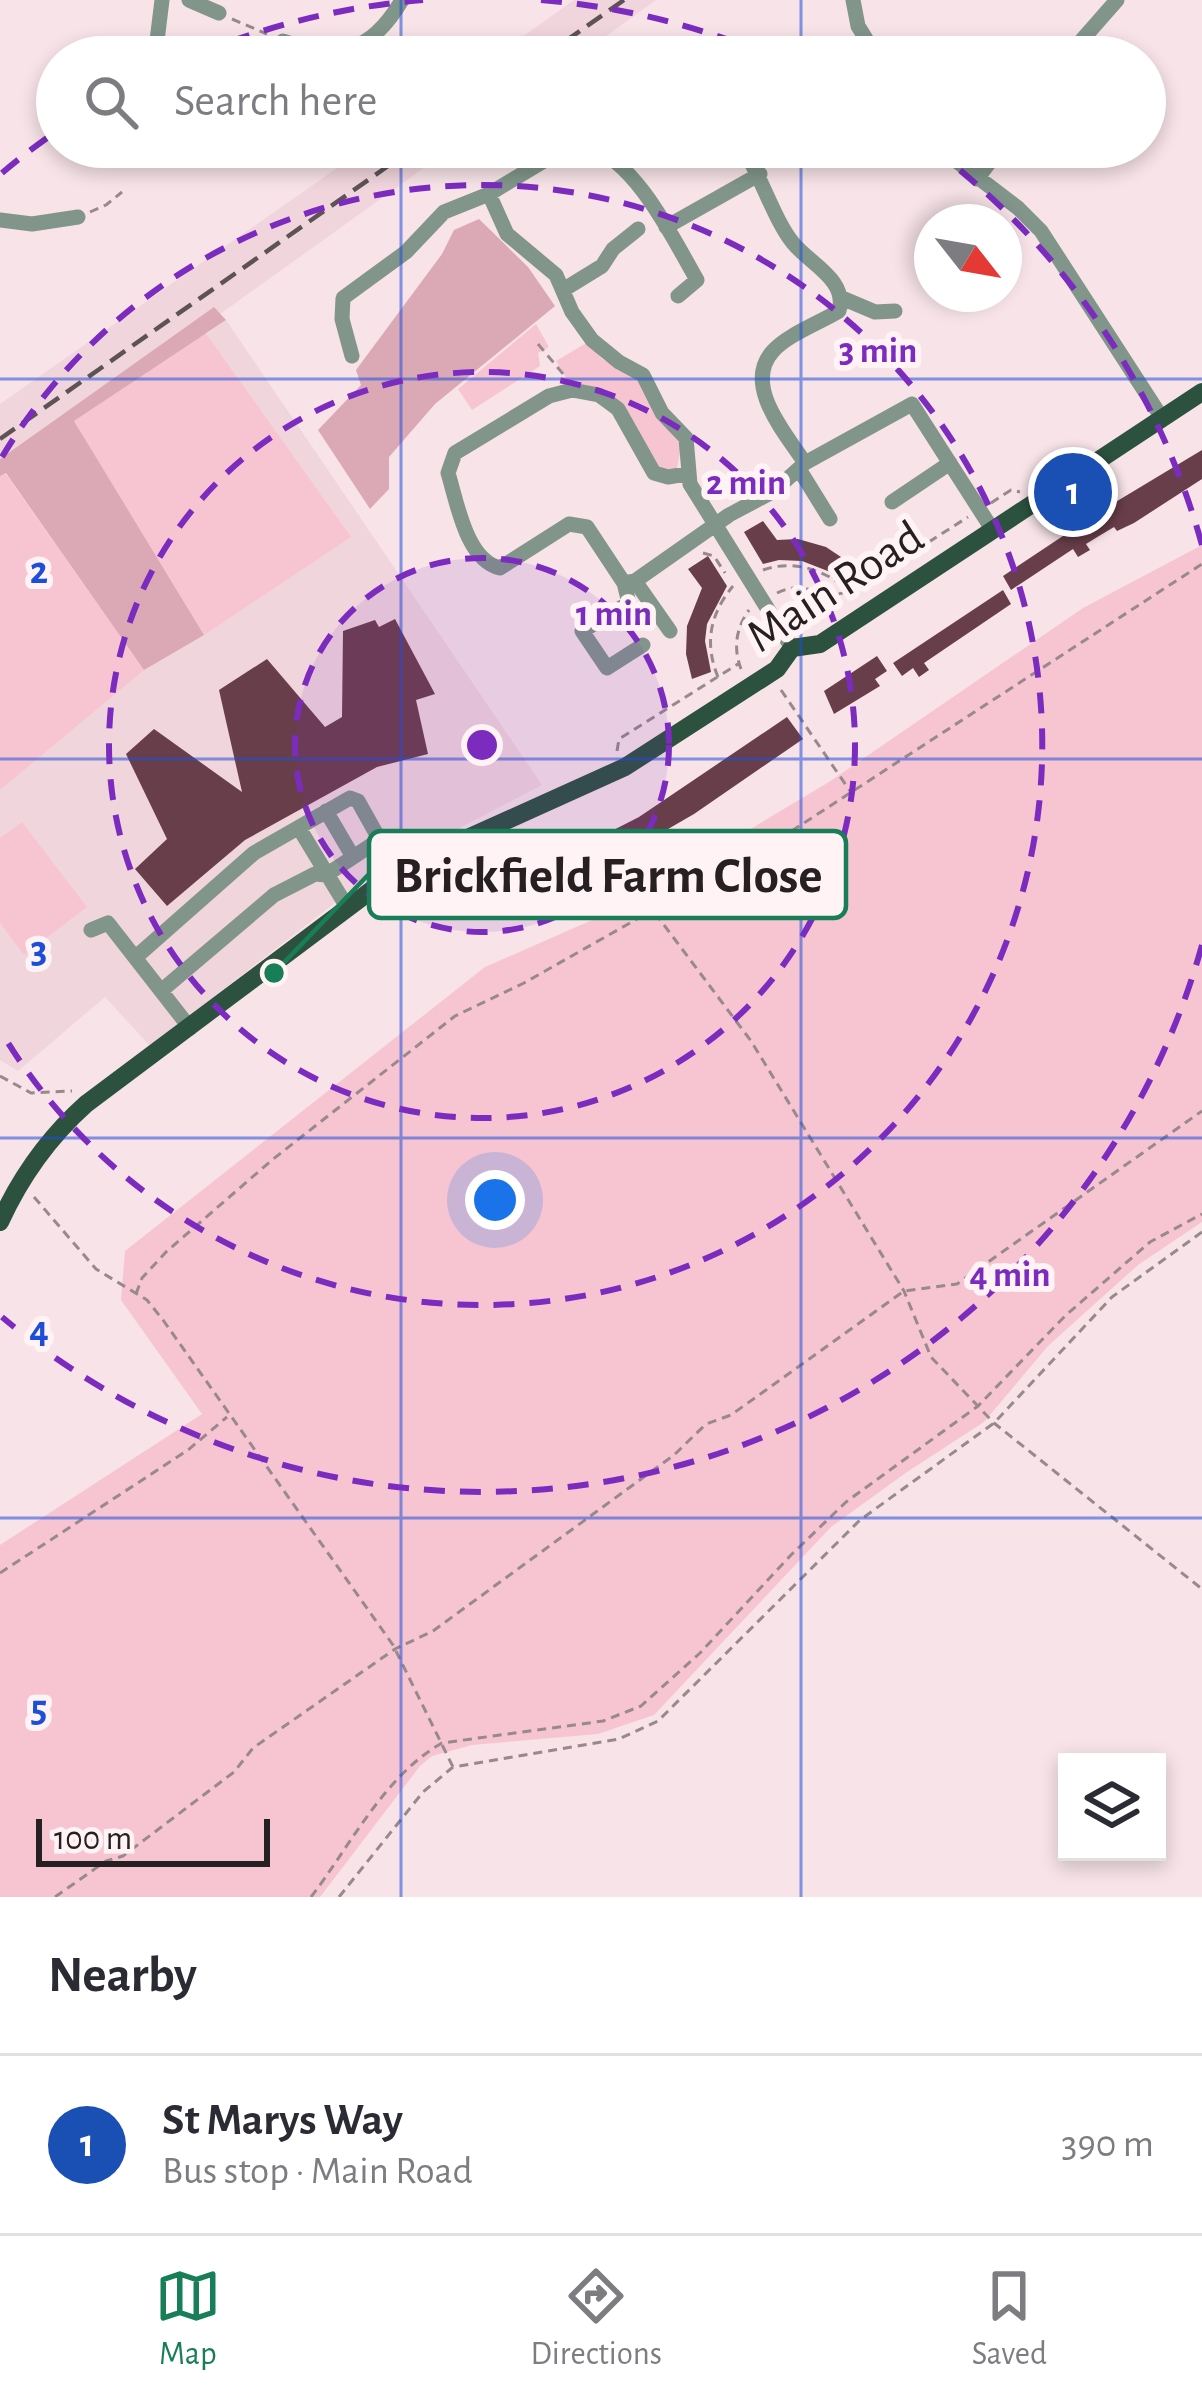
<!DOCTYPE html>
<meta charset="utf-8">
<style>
body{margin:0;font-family:"Alegreya Sans",sans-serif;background:#f7f7f7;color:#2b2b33}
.controls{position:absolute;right:36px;bottom:36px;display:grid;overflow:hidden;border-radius:0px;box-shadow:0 6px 18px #0003}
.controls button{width:108px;height:108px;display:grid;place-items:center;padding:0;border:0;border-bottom:3px solid #e1e1e2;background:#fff;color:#2b2b33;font:60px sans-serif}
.compass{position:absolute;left:914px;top:204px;width:108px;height:108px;border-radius:50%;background:#fff;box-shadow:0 6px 18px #0003;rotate:121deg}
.scale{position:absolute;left:36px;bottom:30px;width:234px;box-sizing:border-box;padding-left:12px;border:6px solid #272022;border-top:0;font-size:33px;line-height:42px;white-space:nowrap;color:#272022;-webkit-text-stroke:9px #fff3f6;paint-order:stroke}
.you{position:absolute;left:495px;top:1200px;width:42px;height:42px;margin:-30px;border:9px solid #fff;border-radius:50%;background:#1a73e8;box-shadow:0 0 0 18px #1a73e833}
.badge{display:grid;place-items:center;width:78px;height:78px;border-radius:50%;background:#187e58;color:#fff;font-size:39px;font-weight:700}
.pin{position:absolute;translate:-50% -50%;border:6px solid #fff;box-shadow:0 3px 12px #0006}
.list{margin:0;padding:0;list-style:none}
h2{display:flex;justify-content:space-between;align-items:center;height:156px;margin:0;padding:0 48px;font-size:51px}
h2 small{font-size:39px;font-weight:400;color:#7c7c81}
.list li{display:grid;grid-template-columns:78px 1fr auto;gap:36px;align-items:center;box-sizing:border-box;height:180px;padding:0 48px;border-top:3px solid #e1e1e2}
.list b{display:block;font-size:45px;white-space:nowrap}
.list p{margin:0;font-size:39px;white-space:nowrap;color:#7c7c81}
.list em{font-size:39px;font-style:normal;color:#7c7c81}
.icon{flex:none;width:66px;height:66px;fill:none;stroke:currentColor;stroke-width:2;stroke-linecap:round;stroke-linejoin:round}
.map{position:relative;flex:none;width:1202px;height:1897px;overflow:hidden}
.search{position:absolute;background:#fff;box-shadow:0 6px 18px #0003;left:36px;right:36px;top:36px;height:132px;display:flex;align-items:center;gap:30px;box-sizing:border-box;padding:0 42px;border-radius:66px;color:#7c7c81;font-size:45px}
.sheet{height:336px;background:#fff}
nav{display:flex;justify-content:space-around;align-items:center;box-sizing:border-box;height:168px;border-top:3px solid #e1e1e2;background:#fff;font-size:33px;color:#7c7c81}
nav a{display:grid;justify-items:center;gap:6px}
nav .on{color:#187e58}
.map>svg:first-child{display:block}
.built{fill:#f1d5dc}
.green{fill:#f7c5d2}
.forest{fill:#dba9b6}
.building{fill:#693e4b}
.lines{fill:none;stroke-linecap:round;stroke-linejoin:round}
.path{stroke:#97898d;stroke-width:3;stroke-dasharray:9 6;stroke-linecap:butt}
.minor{stroke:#81958a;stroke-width:15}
.major{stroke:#2c513f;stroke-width:18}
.rail{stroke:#5d5356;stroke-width:4.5;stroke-dasharray:18 9;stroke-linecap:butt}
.grid{fill:none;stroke:#1d4ed8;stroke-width:3;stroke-opacity:0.55}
.ring{fill:none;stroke:#7b2cbf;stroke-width:6;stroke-dasharray:21 15}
.labels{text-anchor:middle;stroke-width:12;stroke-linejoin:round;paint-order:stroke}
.street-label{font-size:48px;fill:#272022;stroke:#fff3f6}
.grid-label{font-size:39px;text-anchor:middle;font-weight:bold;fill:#1d4ed8;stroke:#fff3f6;stroke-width:12;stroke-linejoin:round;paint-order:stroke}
.centre{fill:#7b2cbf;stroke:#fff3f6;stroke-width:6}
.ring-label{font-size:36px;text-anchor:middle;font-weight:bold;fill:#7b2cbf;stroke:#fff3f6;stroke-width:12;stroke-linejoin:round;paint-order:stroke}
.leader{fill:none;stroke:#187e58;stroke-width:4.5}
.callout-dot{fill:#187e58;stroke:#fff3f6;stroke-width:4.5}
.callout{fill:#fff3f6;stroke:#187e58;stroke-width:4.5}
.callout-label{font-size:51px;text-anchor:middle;font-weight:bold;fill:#272022}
</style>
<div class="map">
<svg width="1202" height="1897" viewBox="0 0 1202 1897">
<rect width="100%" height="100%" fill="#f7e3e8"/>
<path class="built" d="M574 0H656L577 57H494Z
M367 147H453L0 472V404Z
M226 320 542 785 375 872 150 1046 105 997 18 1071 0 1060V481Z"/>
<path class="green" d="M536 324 549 347 538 353 540 366 472 410 458 389Z
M204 331 351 537 204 635 74 421Z
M588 342 602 359 637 377 682 442 677 468 670 472 658 470 625 409 571 386 556 361Z
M5 473 144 670 0 790V476Z
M1202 545V1222L1138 1265 1048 1346 984 1422 907 1472 831 1527 654 1715 598 1734 472 1745 432 1756 420 1766 320 1897H0V1545L202 1414 121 1300 125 1251 485 967 615 910 829 782 1083 608Z
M22 822 87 907 24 955 0 923V838Z"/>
<path class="forest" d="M479 219 528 267 555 306 435 404 389 457V489L370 509 318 430 361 385 356 370 442 254 454 230Z
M214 307 226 320 74 421 204 635 144 670 6 473 0 476V459Z"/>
<path class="building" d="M1202 450V479L1134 523 1117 531 1114 527 1099 536 1086 544 1090 550 1078 557 1073 549 1011 590 1003 576 1099 512Z
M763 521 777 540 798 539 826 547 862 571 848 585 838 575 802 561 779 560 763 564 744 532Z
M708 556 727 586 707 624 705 641 711 672 692 679 686 654 687 626 702 588 688 569Z
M1003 590 1011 604 924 663 929 670 919 677 913 668 902 676 893 663Z
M395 619 435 694 416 700 428 754 377 767 245 840 167 906 135 869 167 839 126 754 154 729 242 792 219 690 267 659 325 727 342 717 343 631 375 620 379 627Z
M877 656 887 671 875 679 880 686 834 714 824 691Z
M787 717 803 739 694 814 611 862 609 859 564 878 484 920 472 896 509 875 590 842 639 817Z"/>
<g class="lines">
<path class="path" d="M232 19 267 34
M90 212 106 205 122 192
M538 344 564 375
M991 503 1011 490 1020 492
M703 553 714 556 725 573
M763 570C794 559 824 570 849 590
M777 593C802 581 819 591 837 609
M824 597 852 591 968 517
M741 669C733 648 736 628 749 610
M718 677C704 643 710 614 733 586
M781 690 850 791
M617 751 619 739 738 664
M655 913 751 1041 904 1291 931 1357 994 1423 1202 1589
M0 1076 31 1093 72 1091
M34 1197 96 1269 147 1300 163 1320 393 1645 453 1767
M136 1294 142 1278 166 1252 272 1160 455 1016 524 983 787 834 1202 564
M0 1573 188 1450 227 1417
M55 1897 106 1861 123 1856 234 1772 253 1748 395 1649 433 1631 674 1455 706 1424 731 1415 904 1291 957 1284 1202 1111
M311 1897C350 1846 385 1775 442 1743L603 1721 641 1706 700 1653 791 1555 846 1502 978 1406 1065 1316 1150 1242 1202 1214
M339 1897 423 1792 453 1767 619 1739 658 1721 860 1520 994 1423 1112 1297 1202 1232"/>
<path class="minor" d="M189 0 219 13
M853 0 858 26 877 57
M283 41C339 60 371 53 402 0
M155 57 162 0
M691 57 696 50
M1067 57 1117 0
M587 147C634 157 674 240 697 280L678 296
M742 147C761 175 774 220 793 243 810 264 848 280 839 311 819 323 787 335 773 351 742 385 786 434 805 463
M938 147 1018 208 1041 231 1162 418
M977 179 1001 147
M489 194 507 234 556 275 572 312 592 340 619 362 643 375 662 413 686 438 690 484 792 648
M0 220 32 224 78 217
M666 227 760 174
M563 290 602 266 613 249 638 229
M842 298 875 312 895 311
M352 356 342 319 343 298 406 252 444 212 489 194 567 147
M799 469 830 519
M686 474 668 477 654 473 618 409 599 395 572 390 549 396 455 453 448 473C457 502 466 560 500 568L569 524 587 527 624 583 635 581 729 515 774 491 805 463 912 404 992 529
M892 502 950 463
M635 581 670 631
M624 583 629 603 582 631 607 668 643 645
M326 811 353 857
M299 828 347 907
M91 930 108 923 190 1028
M136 957 254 853 350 798 358 801 377 835 376 842 326 875 315 874 274 895 161 991"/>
<path class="major" d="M0 1222C21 1176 48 1138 86 1104L401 868 625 767 777 669 792 648 820 644 1202 392"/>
<path class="rail" d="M543 57 624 0
M0 439 415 147"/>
</g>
<path class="grid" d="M401 0V57M801 0V57M401 147V1897M801 147V1897M0 379H1202M0 759H1202M0 1138H1202M0 1518H1202"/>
<circle cx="482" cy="745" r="187" fill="#7b2cbf" fill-opacity=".12"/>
<g class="ring">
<circle cx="482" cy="745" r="187"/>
<circle cx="482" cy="745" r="373"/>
<path d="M2 457A560 560 0 1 1 2 1033"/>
<path d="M1202 945A747 747 0 0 1 2 1317M2 173A747 747 0 0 1 54 133M196 55A747 747 0 0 1 423 0M541 0A747 747 0 0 1 768 55M932 148A747 747 0 0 1 1202 545"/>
</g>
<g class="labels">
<g class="street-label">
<text transform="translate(834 585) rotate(-33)" y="17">Main Road</text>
</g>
</g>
<g class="grid-label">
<text x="39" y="583">2</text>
<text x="39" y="962">3</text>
<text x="39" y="1342">4</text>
<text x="39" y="1721">5</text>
</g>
<circle cx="482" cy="745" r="18" class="centre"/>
<g class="ring-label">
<text x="878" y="362">3 min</text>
<text x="746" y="494">2 min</text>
<text x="614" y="625">1 min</text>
<text x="1010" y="1286">4 min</text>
</g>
<path class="leader" d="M274 973L369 874"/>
<circle class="callout-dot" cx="274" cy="973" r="12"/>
<rect class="callout" x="369" y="831" width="477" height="87" rx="12"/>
<g class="callout-label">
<text x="608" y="892">Brickfield Farm Close</text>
</g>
</svg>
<div class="controls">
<button><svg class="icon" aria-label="layers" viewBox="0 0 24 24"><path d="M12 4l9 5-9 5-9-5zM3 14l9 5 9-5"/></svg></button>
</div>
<svg class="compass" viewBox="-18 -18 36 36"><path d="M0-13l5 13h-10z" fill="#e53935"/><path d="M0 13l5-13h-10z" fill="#7c7c81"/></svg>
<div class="scale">100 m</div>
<div class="you"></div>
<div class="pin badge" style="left:1073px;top:492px;background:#1a4fb4">1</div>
<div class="search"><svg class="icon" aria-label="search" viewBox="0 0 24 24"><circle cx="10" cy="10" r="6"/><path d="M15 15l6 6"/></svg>Search here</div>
</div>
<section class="sheet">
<h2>Nearby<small></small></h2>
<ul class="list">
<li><span class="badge" style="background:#1a4fb4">1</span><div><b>St Marys Way</b><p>Bus stop · Main Road</p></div><em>390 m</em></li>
</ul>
</section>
<nav>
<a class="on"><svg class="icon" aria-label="map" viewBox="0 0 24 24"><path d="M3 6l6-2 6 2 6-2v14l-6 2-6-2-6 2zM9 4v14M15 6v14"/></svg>Map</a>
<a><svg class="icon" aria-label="directions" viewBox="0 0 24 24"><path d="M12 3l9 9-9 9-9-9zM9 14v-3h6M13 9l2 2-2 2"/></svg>Directions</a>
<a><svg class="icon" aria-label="saved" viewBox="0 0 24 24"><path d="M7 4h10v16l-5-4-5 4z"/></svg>Saved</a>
</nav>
